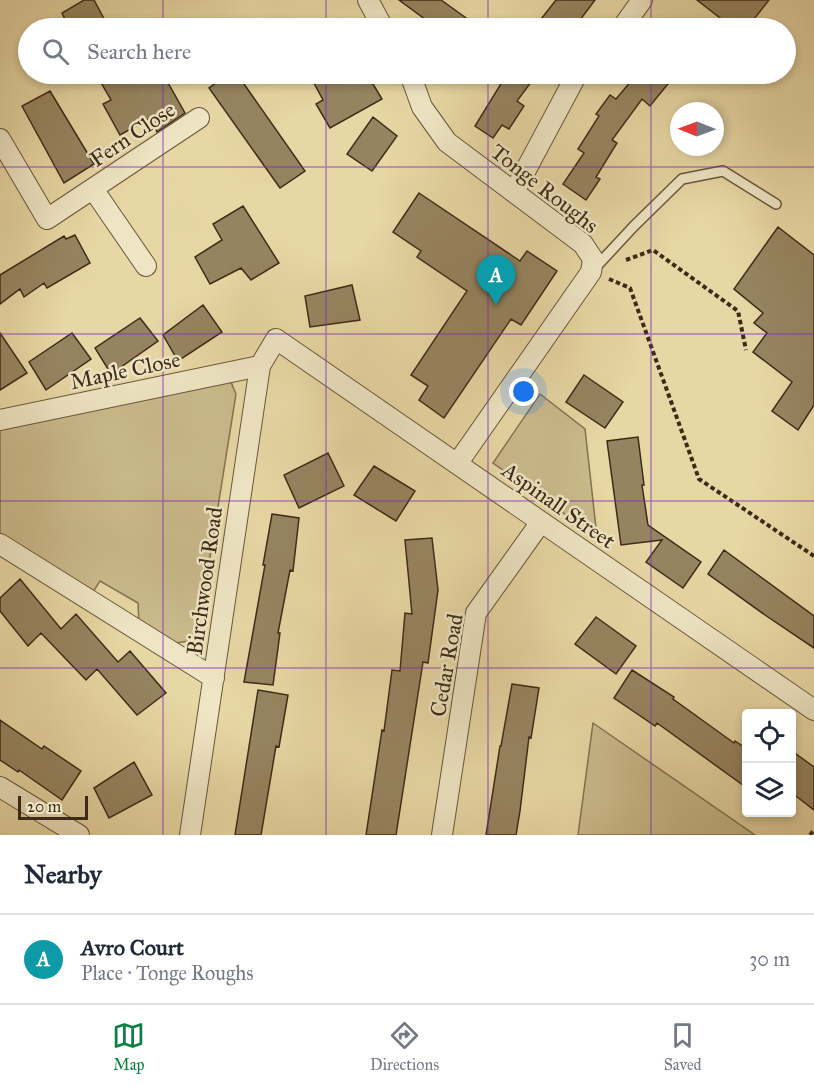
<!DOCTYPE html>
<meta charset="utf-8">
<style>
body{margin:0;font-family:"IM FELL Great Primer",serif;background:#f6f6f7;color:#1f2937}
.controls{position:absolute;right:18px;bottom:18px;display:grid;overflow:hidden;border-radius:6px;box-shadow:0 3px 9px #0003}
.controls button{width:54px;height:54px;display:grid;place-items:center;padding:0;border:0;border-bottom:2px solid #e0e1e3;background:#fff;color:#1f2937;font:30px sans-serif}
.compass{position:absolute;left:670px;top:102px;width:54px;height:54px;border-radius:50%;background:#fff;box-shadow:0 3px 9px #0003;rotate:271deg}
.scale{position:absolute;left:18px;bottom:15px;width:70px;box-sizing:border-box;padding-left:6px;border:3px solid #3e2b17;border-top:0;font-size:16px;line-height:21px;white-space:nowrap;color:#3e2b17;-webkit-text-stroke:4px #efe5c4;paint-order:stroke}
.you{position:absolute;left:524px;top:392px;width:21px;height:21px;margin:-15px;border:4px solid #fff;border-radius:50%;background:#1a73e8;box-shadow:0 0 0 9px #1a73e833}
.badge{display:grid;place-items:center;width:39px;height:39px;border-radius:50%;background:#0b8043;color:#fff;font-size:20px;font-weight:700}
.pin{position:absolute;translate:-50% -50px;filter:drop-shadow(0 2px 3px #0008)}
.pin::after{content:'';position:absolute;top:32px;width:21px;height:18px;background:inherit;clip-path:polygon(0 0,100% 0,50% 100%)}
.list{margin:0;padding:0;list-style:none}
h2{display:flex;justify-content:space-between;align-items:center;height:78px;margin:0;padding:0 24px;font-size:26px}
h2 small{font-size:20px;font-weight:400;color:#747a83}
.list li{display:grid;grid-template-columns:39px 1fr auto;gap:18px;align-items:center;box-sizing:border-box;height:90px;padding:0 24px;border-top:2px solid #e0e1e3}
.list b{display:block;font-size:22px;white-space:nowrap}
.list p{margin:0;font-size:20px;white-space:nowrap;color:#747a83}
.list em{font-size:20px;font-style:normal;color:#747a83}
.icon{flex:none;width:33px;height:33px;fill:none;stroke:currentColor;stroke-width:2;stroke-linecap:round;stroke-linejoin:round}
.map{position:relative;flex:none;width:814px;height:835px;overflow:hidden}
.search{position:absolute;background:#fff;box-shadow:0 3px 9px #0003;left:18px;right:18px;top:18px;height:66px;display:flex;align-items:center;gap:15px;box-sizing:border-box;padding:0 21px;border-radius:33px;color:#747a83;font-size:22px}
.sheet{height:168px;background:#fff}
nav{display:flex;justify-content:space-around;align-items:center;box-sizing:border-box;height:84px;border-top:2px solid #e0e1e3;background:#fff;font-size:16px;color:#747a83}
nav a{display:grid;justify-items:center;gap:3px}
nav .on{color:#0b8043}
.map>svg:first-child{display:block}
.green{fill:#caba8c;stroke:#847252;stroke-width:1.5}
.building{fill:#968460;stroke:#3e2b17;stroke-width:1.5}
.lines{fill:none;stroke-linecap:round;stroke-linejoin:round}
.lane-casing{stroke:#68563a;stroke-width:12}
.street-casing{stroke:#68563a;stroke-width:22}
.path{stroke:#3e2b17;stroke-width:4;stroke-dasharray:4.5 3;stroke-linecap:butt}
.lane{stroke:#efe5c4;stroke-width:9}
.street{stroke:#efe5c4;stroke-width:20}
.grid{fill:none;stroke:#7b2cbf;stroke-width:1.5;stroke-opacity:0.55}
.labels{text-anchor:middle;stroke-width:5;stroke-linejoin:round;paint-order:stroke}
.street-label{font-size:22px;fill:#3e2b17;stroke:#efe5c4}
</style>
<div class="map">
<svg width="814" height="835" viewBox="0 0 814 835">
<rect width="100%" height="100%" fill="#e7d7a4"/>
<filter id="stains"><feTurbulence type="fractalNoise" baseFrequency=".00333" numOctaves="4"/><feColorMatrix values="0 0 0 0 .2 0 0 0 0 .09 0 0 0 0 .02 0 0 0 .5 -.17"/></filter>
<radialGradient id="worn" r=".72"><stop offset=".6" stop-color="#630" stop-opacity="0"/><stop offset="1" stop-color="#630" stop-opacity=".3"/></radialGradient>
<path class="green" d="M231 382 236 394 198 632 189 641 176 643 139 624 138 603 100 581 93 592 0 534V426Z
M540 394 585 429 597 537 493 463Z
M593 723 755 835H578Z"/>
<path class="building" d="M84 0H94L109 28H69L62 13Z
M399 0H441L480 28H437Z
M556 0H595L574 28H534Z
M697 0H769L747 28H733Z
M96 74H163L185 113 157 132 150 118 120 135 103 104 111 100Z
M228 74H237L305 171 280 188 209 88Z
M309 74H367L382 99 330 128 316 104 323 100Z
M507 74H537L517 101 524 106 509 129 502 125 493 138 475 126Z
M637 74H676L650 106 642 99 612 140 617 143 596 177 600 179 586 200 563 184 584 153 578 149 599 116 596 114 610 95 616 99Z
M50 91 94 164 64 183 22 106Z
M373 117 397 136 372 171 347 154Z
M419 193 520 261 527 251 557 271 521 325 511 319 444 418 419 400 428 386 411 375 467 291 417 257 421 251 393 232Z
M243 206 279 263 251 280 241 268 210 284 195 257 222 240 213 224Z
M778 227 814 255V405L798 430 772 411 792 382 753 352 767 333 754 323 763 313 734 289Z
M75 235 90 263 47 288 44 283 24 297 20 289 0 304V275L64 236 66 239Z
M352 285 360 320 310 327 305 296Z
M203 305 222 332 178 361 163 335Z
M140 318 158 341 111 374 95 348Z
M0 333 27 373 0 390Z
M72 333 91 359 46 390 29 362Z
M584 375 623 402 605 428 566 402Z
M638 437 644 485H642L648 525 701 562 683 588 646 562 662 540 621 545 607 441Z
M328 453 344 486 299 508 284 475Z
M374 466 415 491 396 521 354 495Z
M272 514 299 518 293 571 290 570 278 633H280L273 685 244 682 265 565H263Z
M432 538 438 590 428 663 423 662 396 835H366L382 730 384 731 392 670 400 671 405 613 412 614 405 540Z
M724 550 814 616V648L765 615 708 574Z
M20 579 61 629 76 614 118 662 130 651 166 693 137 715 97 669 86 680 41 633 28 646 0 611V598Z
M596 617 636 646 616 674 575 644Z
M632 670 674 697 673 699 734 743 735 741 747 749V788L657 723 655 726 614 698Z
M512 684 539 688 531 738 529 737 520 811 516 835H486L500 746H501Z
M258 690 288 695 279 747 276 746 261 835H235Z
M0 720 42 749 44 746 81 771 62 800 19 770 18 772 0 760Z
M792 751 814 767V810L792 793Z
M134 762 152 795 109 818 94 788Z"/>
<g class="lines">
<g class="lane-casing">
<path id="lane" d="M595 268 634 226 682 179 723 171 776 204"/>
</g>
<g class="street-casing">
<path id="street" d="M368 0 383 28
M622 28 642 0
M410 74 422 107 447 142 583 244 593 259 591 272 457 464
M0 139 47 219 199 118
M93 189 146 266
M514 192 577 74
M0 420 260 366
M0 544 214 678
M0 787 79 835
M190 835 260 366 276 339 814 710
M442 835 476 613 541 522"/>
</g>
<path class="path" d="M626 260 653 250 738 311 746 350
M609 279 630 288 699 479 814 556
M810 835 814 830"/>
<use href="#lane" class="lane"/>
<use href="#street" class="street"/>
</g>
<path class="grid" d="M163 0V28M326 0V28M488 0V28M651 0V28M163 74V835M326 74V835M488 74V835M651 74V835M0 167H814M0 334H814M0 501H814M0 668H814"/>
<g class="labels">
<g class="street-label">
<text transform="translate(132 134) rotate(-34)" y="8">Fern Close</text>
<text transform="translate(545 188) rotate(38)" y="8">Tonge Roughs</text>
<text transform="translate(125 370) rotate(-12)" y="8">Maple Close</text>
<text transform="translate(559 505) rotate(35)" y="8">Aspinall Street</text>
<text transform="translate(204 581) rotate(-82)" y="8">Birchwood Road</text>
<text transform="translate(446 665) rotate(-80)" y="8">Cedar Road</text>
</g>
</g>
<rect width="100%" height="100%" filter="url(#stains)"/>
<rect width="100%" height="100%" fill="url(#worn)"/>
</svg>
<div class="controls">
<button><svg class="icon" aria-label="locate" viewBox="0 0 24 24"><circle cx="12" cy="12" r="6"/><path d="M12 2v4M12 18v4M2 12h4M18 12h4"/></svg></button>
<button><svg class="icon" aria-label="layers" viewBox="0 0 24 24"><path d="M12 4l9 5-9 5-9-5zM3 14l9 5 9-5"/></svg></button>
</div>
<svg class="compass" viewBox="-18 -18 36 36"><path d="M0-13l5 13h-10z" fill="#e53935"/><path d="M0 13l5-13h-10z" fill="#747a83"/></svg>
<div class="scale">20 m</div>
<div class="you"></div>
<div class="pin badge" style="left:496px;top:305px;background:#0f9aa8">A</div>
<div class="search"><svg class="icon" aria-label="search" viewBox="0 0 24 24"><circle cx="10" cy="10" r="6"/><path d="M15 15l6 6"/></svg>Search here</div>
</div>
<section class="sheet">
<h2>Nearby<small></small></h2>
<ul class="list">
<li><span class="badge" style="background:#0f9aa8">A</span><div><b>Avro Court</b><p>Place · Tonge Roughs</p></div><em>30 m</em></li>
</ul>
</section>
<nav>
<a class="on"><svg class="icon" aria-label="map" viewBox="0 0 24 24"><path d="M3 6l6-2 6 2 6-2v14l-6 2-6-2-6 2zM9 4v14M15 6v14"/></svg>Map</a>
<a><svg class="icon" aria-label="directions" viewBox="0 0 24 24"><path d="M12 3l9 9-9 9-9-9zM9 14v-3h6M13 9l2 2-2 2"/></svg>Directions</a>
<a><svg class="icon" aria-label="saved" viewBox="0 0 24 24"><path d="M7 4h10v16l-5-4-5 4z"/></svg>Saved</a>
</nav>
